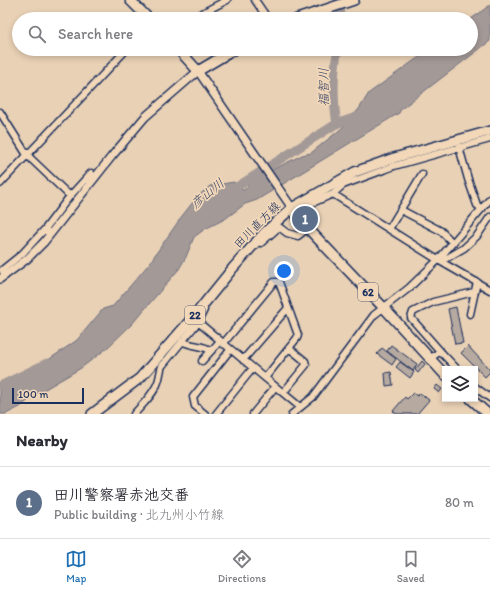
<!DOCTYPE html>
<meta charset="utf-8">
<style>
body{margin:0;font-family:Itim,"Klee One",sans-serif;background:#f2f2f3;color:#2b2b33}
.controls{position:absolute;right:12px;bottom:12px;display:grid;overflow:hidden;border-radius:0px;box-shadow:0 2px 6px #0003}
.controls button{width:36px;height:36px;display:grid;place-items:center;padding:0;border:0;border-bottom:1px solid #e1e1e2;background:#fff;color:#2b2b33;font:20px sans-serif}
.scale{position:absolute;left:12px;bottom:10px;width:72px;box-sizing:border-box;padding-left:4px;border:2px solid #1b2f5e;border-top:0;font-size:11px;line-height:14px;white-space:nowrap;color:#1b2f5e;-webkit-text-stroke:3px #f2d8b9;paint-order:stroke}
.you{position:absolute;left:284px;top:271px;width:14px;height:14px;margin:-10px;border:3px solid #fff;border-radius:50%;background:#1a73e8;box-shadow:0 0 0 6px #1a73e833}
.badge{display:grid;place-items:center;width:26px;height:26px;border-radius:50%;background:#1f6fb2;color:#fff;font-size:13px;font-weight:700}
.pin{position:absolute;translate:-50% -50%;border:2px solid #fff;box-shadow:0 1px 4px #0006}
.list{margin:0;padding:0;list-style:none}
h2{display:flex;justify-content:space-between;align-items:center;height:52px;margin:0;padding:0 16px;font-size:17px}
h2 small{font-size:13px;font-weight:400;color:#7c7c81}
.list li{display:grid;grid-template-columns:26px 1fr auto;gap:12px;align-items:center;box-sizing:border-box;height:72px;padding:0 16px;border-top:1px solid #e1e1e2}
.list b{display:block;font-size:15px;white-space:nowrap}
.list p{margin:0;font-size:13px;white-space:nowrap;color:#7c7c81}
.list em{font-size:13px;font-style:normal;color:#7c7c81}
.icon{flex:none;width:22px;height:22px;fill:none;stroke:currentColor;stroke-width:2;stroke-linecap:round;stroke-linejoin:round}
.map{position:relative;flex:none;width:490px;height:414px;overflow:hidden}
.search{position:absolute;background:#fff;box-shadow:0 2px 6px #0003;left:12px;right:12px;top:12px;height:44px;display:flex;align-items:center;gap:10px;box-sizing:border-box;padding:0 14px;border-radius:22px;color:#7c7c81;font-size:15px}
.sheet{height:124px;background:#fff}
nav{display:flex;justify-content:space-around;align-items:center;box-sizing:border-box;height:56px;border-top:1px solid #e1e1e2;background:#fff;font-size:11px;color:#7c7c81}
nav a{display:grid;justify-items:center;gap:2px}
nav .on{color:#1f6fb2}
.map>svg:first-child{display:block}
.water{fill:#a39997;stroke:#6d6f80}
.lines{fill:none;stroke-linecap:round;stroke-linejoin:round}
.river{stroke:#a39997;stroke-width:9}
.building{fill:#b6a9a0;stroke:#1b2f5e}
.minor-casing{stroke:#1b2f5e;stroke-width:9}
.tertiary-casing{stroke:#1b2f5e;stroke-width:10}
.primary-casing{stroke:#1b2f5e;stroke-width:12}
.minor{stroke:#f2d8b9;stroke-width:6}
.tertiary{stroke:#f2d8b9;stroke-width:7}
.primary{stroke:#f2d8b9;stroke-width:9}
.labels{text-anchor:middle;stroke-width:3.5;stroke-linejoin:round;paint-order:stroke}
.shield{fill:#f2d8b9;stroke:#5c6279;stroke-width:1}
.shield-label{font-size:11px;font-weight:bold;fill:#1b2f5e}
.street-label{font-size:12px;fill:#1b2f5e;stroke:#f2d8b9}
.water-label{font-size:13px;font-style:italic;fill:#364469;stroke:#f2d8b9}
</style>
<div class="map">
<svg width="490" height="414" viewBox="0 0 490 414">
<rect width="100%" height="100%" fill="#e9d1b5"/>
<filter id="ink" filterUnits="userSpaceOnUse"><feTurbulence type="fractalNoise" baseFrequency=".025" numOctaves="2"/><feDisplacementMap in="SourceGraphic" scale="8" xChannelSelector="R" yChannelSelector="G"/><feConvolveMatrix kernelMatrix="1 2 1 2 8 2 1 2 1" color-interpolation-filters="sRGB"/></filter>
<g filter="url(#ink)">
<path class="water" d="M490 5V41L401 109 399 113 257 200 245 204 225 219 205 229 194 237 186 257 179 269 132 324 106 349 81 368 35 395 20 407 6 414H0V387L18 381 77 340 103 309 113 306 148 265 182 216 197 197 210 186 234 182 238 189 244 190 247 187 250 181 302 155 311 153 342 128 359 109 369 93 430 49H471V19Z"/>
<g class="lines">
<path class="river" d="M338 0 342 19
M337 124C333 103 333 70 338 49
M227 193 336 124 362 115
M0 386 47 363"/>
</g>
<path class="building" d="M456 307 463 343 455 344 448 309Z
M391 345 417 364 413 371 387 351Z
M468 346 490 370V372L485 377 461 353Z
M382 348 396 359 392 365 377 354Z
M422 361 425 364 418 373 415 370Z
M400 362 414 372 410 378 396 367Z
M391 372 393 385 386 386 385 373Z
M437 385 442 389 439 393 434 389Z
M413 393 417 396 420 393 429 400 417 414H397L393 411 405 397 407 399Z"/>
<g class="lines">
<g class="minor-casing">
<path id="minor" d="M255 0 268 19
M191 19 227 0
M0 112 27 155 70 196 45 229 50 234
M459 147 468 179 477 205 482 209
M0 184 127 49
M333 194 438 260 490 290
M70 196 91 173 95 178
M295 208H301L333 194 343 185 394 166 490 139
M401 210 441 231 453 243
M389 229 422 174
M257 240 261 243 279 227 287 233 298 236 308 228
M442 261 464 248 477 236 490 217
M5 276 2 270 22 254 45 229
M470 314 477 282
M198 322 300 407
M182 341C191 347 203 344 211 351
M223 344 274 282H279L298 335 297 338 265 378
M440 351 411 318 413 312 433 302 474 292
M430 359 440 351 457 369
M243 360 288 308
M202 361 220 341
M475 387 490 398
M283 393 306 365 305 361 289 348
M134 414C142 405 154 394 158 382 160 377 160 371 162 366L198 322 204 310V304
M205 414 195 406 193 397 230 350
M216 414 253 368
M253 414 275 387
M292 414 313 397 374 315 409 288 438 260 490 199"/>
</g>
<g class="tertiary-casing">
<path id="tertiary" d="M0 279 27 259 44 242 112 156 145 117 198 71 292 208"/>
</g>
<g class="primary-casing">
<path id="primary" d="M130 0 149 19
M297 19 354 0
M178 49 198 71 235 49
M292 208 298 218 384 308 445 375
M471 399 488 414
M92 414 140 378 195 315 233 268 265 232 292 208 355 172 394 158 490 131"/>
</g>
<use href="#minor" class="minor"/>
<use href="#tertiary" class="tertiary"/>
<use href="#primary" class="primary"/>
</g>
</g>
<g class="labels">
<g class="shield">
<rect x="358" y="283" width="20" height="18" rx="3"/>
<rect x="185" y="306" width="20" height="18" rx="3"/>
</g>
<g class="shield-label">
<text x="368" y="296">62</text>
<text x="195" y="319">22</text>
</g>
<g class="street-label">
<text transform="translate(257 225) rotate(-45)" y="4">田川直方線</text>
</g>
<g class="water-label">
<text transform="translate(323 87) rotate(-91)" y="5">福智川</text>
<text transform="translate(207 193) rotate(-39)" y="5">彦山川</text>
</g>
</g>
</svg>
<div class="controls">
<button><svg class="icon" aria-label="layers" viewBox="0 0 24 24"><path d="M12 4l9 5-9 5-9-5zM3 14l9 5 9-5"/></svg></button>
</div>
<div class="scale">100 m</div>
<div class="you"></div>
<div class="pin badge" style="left:305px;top:219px;background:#5c6f8a">1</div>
<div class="search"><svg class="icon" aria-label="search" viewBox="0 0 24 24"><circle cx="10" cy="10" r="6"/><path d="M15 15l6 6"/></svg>Search here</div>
</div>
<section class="sheet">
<h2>Nearby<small></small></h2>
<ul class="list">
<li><span class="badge" style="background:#5c6f8a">1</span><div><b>田川警察署赤池交番</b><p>Public building · 北九州小竹線</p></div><em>80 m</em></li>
</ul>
</section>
<nav>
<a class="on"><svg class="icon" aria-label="map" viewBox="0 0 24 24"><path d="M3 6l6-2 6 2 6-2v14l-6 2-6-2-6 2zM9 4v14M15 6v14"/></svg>Map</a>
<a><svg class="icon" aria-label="directions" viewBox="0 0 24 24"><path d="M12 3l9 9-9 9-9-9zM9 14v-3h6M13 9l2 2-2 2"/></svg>Directions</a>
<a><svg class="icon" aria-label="saved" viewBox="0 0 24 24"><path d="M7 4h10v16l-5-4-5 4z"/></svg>Saved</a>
</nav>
